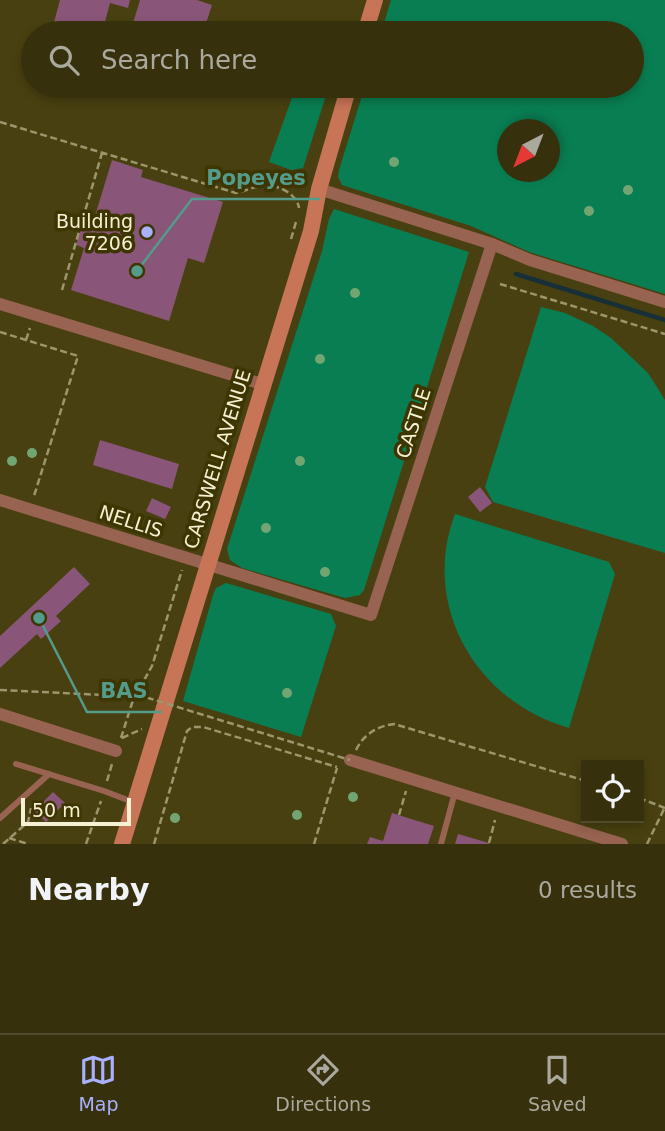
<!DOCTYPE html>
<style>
body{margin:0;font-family:"DejaVu Sans",sans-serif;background:#3d3815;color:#f1f3f6}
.controls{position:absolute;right:21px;bottom:21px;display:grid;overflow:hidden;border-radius:0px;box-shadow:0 4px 10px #0003}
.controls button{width:63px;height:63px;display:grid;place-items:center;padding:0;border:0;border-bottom:2px solid #504b2d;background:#36300c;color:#f1f3f6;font:35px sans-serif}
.compass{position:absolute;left:497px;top:119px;width:63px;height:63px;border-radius:50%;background:#36300c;box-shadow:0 4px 10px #0003;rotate:222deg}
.scale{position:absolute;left:21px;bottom:18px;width:110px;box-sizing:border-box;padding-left:7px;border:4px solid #f6f1d2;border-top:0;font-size:19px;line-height:24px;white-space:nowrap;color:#f6f1d2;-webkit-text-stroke:5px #3e3602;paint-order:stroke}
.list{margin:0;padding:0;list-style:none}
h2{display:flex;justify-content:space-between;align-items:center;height:91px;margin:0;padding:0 28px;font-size:30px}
h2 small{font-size:23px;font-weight:400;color:#aaa99d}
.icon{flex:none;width:38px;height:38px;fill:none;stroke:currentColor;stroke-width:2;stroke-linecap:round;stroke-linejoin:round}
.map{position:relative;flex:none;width:665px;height:844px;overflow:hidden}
.search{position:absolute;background:#36300c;box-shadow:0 4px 10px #0003;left:21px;right:21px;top:21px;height:77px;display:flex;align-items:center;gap:18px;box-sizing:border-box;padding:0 24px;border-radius:38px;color:#aaa99d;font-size:26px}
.sheet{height:189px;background:#36300c}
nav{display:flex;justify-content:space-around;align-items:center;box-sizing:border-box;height:98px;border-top:2px solid #504b2d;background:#36300c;font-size:19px;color:#aaa99d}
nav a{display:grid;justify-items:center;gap:4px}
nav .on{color:#a9b0fc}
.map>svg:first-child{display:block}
.green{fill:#097e52;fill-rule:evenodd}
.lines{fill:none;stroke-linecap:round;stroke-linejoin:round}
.stream{stroke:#173037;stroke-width:4.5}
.building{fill:#895578}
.path{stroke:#9c966e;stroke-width:2.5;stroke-dasharray:7 3.5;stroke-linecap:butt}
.lane{stroke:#986350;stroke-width:6}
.street{stroke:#986350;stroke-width:12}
.secondary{stroke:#c77457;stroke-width:16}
.path-bridge{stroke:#9c966e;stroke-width:2.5;stroke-dasharray:7 3.5;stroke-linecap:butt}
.tree{fill:#73a573}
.poi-dot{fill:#a9b0fc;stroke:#3e3602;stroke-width:2.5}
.labels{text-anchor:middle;stroke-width:7;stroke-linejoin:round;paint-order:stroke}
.poi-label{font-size:19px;fill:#f6f1d2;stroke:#3e3602;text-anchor:end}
.street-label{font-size:19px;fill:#f6f1d2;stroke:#3e3602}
.leader{fill:none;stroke:#549b8c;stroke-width:2.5}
.callout-dot{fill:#549b8c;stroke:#3e3602;stroke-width:2.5}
.callout-label{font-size:21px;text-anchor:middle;font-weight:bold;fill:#549b8c;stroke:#3e3602;stroke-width:7;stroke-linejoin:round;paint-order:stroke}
</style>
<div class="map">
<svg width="665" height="844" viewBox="0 0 665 844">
<rect width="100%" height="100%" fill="#484010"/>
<path class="green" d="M391 0H665V294L529 252 471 226 342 185 338 177 339 170 365 86H632V33H381ZM508 130H550V172H508Z
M296 86H329L303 168 291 170 269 162Z
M334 209 469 252 364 590 360 595 345 598 242 568 230 560 227 549 322 251 329 219Z
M541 307 565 313 593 326 611 338 648 373 665 400V553L493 502 485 487Z
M455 514 609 562 615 574 569 728C477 702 420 607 455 514Z
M226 583 331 614 336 626 301 737 183 701 213 595 216 588Z"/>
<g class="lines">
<path class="stream" d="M516 274 665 320"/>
</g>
<path class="building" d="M60 0H130L128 8 110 3 102 33H77L53 26Z
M140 0H197L212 5 203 33H130Z
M224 22 257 33H220Z
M112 160 143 170 141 177 223 202 204 263 188 258 169 321 71 290 84 248 76 245 85 216 94 219Z
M100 440 179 464 172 489 93 465Z
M480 487 492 503 480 512 468 497Z
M152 498 171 507 165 519 146 511Z
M74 567 90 584 56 616 61 621 41 639 37 634 0 668V636Z
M53 792 65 803 46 822 34 811Z
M392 813 434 826 428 844H367L370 837 383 841Z
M458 834 489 843V844H455Z"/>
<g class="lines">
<path class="path" d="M0 122 236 193C245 191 255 186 264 186 278 184 297 194 299 208
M291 239 296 222
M500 284 665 334
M62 290 102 153
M0 332 78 356 34 496
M26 340 30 328
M121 738 133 700 152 666 182 570
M122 738 142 729
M356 750C363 735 377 726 394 724L586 781
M107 781 112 764
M639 798 665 808
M399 815 406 791
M9 838 28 844
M489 843 495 820
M3 844 28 822 31 808
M86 844 101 801
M154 844 187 731 192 727H203L337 767
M314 844 337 768
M647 844 665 807"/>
<path class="lane" d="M16 764 104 791 133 802
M0 818 49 774
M441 844 455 792"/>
<path class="street" d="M319 189 492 244 530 260 665 302
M0 304 262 384
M0 500 371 615 492 244
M0 714 116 751
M350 760 622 844"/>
<path class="secondary" d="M365 33 375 0
M122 844 311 231 319 189 349 86"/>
<path class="path-bridge" d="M0 690 145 697 350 760"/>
</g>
<g class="tree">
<circle cx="394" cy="162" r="5"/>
<circle cx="628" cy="190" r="5"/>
<circle cx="589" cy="211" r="5"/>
<circle cx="355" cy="293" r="5"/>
<circle cx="320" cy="359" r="5"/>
<circle cx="32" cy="453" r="5"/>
<circle cx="12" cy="461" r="5"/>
<circle cx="300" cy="461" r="5"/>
<circle cx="266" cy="528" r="5"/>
<circle cx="325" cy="572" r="5"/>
<circle cx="287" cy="693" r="5"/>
<circle cx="353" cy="797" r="5"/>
<circle cx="297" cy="815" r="5"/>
<circle cx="175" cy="818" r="5"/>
</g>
<circle class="poi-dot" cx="147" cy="232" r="7"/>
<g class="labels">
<g class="poi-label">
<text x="133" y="228">Building<tspan x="133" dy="22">7206</tspan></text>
</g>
<g class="street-label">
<text transform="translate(413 423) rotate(-72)" y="7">CASTLE</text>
<text transform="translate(217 459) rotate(-73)" y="7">CARSWELL AVENUE</text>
<text transform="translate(131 521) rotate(18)" y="7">NELLIS</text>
</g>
</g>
<path class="leader" d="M137 271L192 199H320M39 618L87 712H162"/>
<g class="callout-dot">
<circle cx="137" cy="271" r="7"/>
<circle cx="39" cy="618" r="7"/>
</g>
<g class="callout-label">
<text x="256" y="185">Popeyes</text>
<text x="124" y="698">BAS</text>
</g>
</svg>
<div class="controls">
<button><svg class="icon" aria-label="locate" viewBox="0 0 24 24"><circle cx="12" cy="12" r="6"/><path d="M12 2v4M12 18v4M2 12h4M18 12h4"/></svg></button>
</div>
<svg class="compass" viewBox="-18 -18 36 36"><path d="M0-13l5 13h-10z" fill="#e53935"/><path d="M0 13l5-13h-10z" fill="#aaa99d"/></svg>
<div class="scale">50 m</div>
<div class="search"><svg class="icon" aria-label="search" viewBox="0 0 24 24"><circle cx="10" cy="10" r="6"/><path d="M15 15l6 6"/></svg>Search here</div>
</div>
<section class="sheet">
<h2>Nearby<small>0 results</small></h2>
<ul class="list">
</ul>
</section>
<nav>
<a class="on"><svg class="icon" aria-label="map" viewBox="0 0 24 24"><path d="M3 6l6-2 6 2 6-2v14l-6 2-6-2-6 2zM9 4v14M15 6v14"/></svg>Map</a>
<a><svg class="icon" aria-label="directions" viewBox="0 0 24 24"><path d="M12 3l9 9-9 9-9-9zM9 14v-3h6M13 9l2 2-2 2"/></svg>Directions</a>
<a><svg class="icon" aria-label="saved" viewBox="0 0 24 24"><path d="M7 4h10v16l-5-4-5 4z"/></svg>Saved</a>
</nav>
